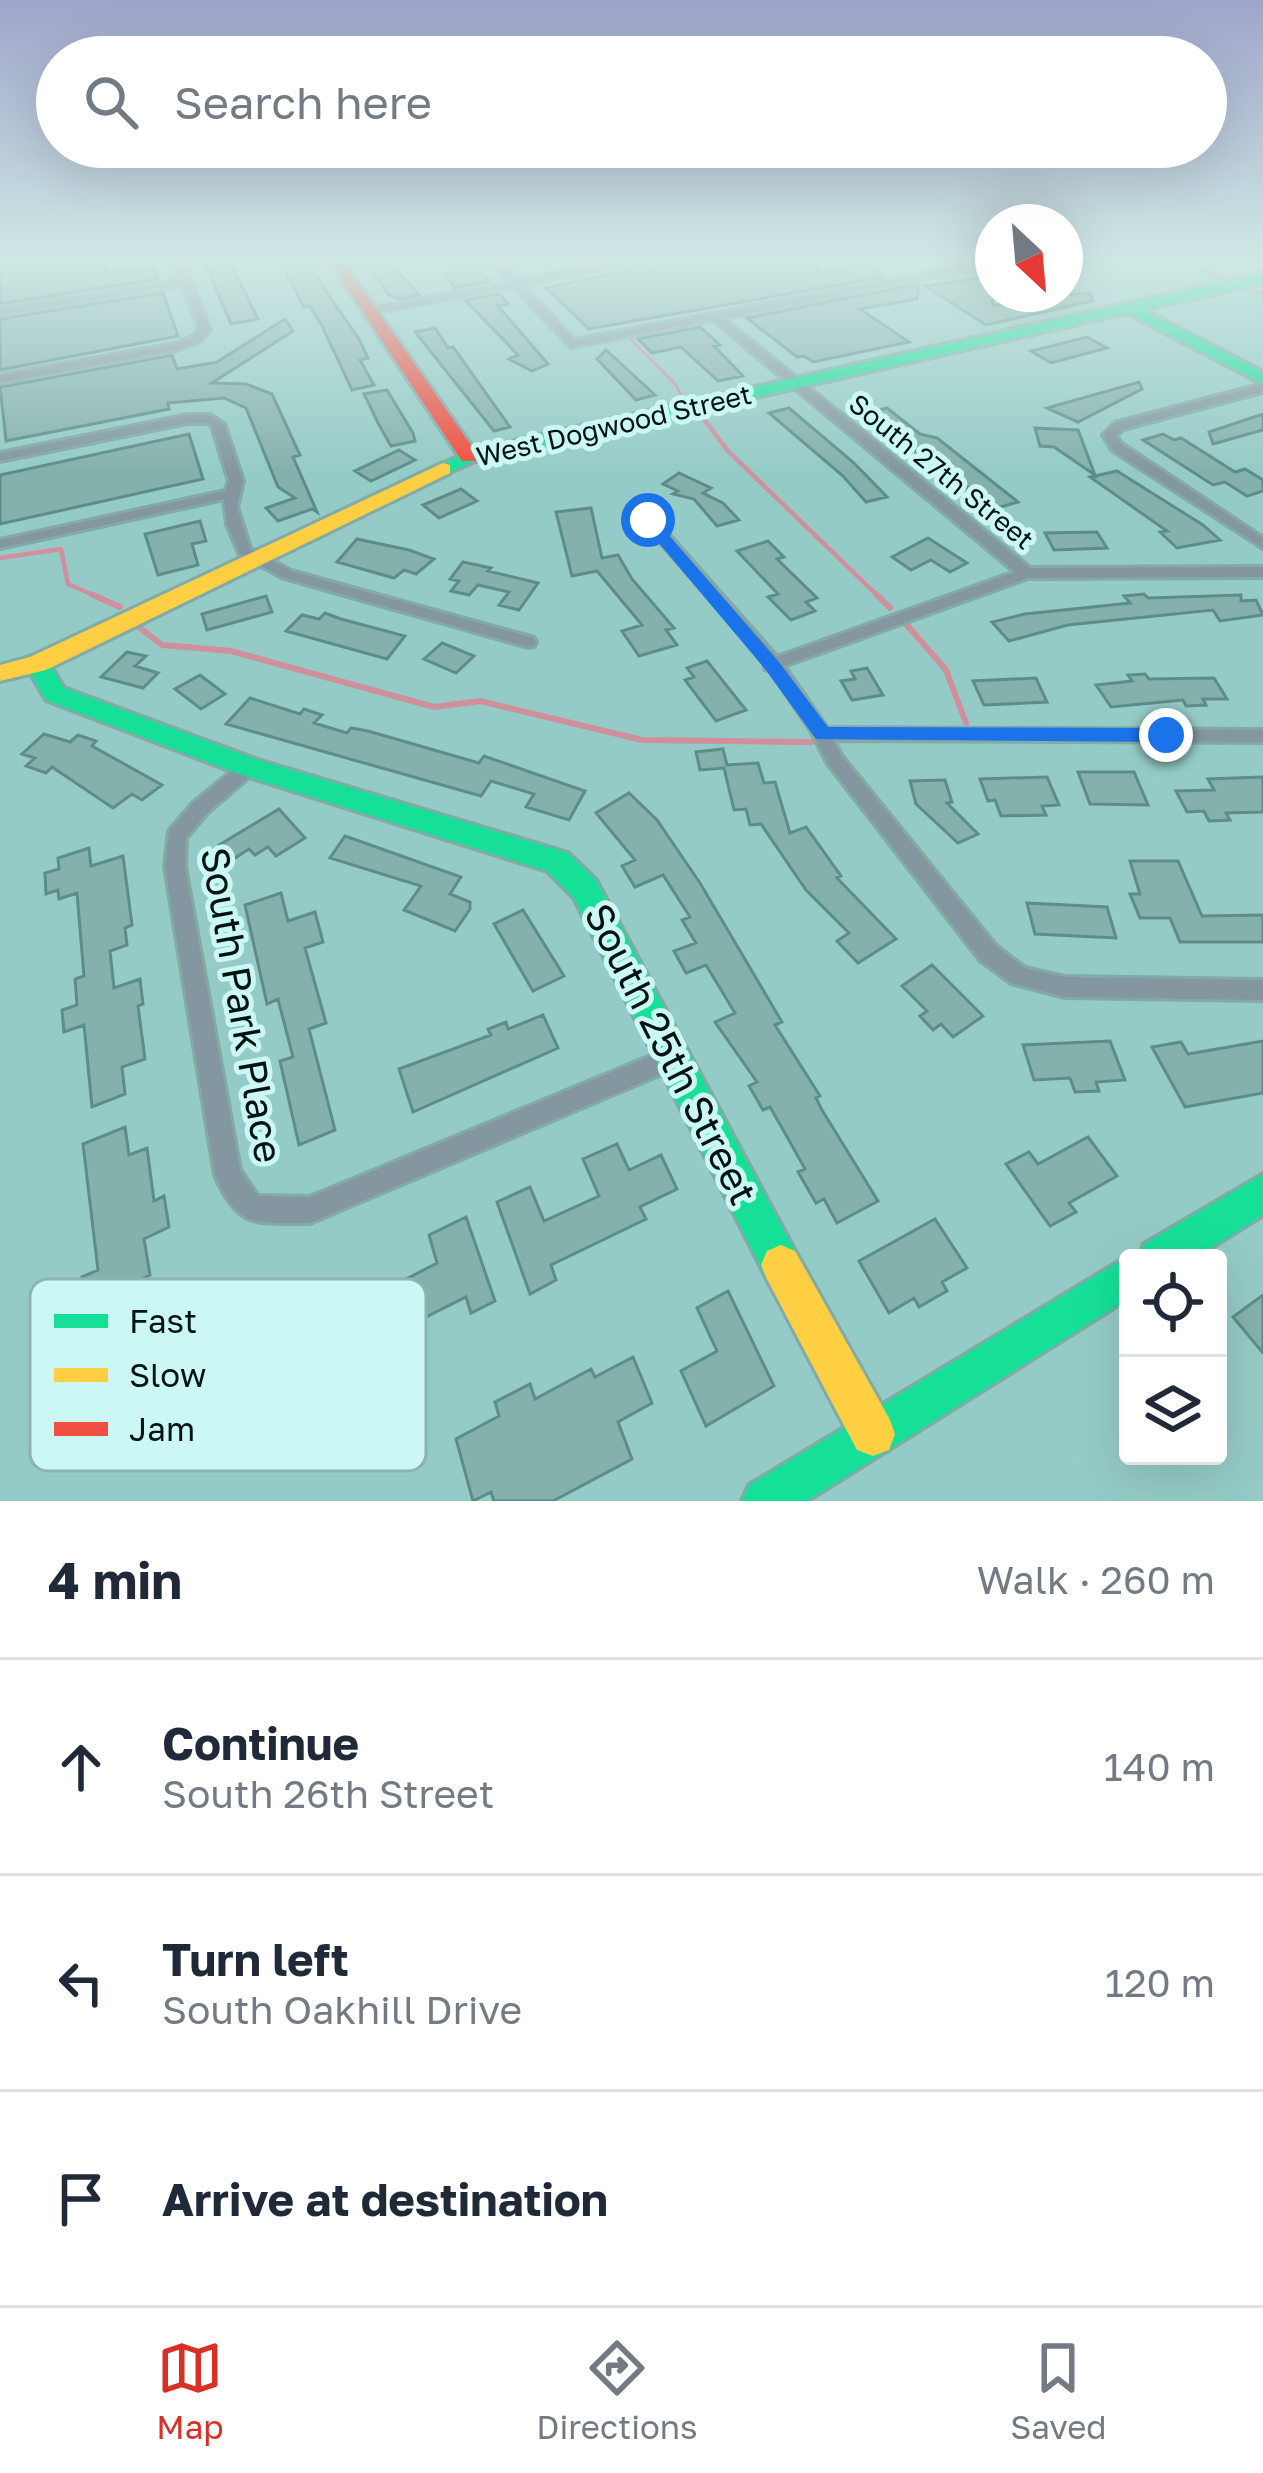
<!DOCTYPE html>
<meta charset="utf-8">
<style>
body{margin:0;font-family:"Golos Text",sans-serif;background:#f2f2f3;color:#1f2937}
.controls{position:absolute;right:36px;bottom:36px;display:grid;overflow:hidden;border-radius:12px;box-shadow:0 12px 48px #0002}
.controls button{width:108px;height:108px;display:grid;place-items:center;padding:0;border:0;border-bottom:3px solid #e0e1e3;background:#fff;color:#1f2937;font:60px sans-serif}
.compass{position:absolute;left:975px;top:204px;width:108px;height:108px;border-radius:50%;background:#fff;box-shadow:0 12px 48px #0002;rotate:154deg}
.stop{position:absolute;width:36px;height:36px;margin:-27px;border:9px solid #1a73e8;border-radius:50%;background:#fff}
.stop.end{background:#1a73e8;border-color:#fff;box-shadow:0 3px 12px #0008}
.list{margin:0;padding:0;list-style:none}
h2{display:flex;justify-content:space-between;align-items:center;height:156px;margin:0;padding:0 48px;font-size:51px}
h2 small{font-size:39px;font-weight:400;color:#747a83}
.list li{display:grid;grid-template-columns:78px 1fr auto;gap:36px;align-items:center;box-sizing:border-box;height:216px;padding:0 48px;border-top:3px solid #e0e1e3}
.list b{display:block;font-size:45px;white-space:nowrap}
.list p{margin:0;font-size:39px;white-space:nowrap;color:#747a83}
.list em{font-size:39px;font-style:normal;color:#747a83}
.icon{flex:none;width:66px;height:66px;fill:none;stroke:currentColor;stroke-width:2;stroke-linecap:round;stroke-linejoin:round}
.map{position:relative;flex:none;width:1263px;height:1501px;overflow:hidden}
.search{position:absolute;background:#fff;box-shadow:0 12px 48px #0002;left:36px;right:36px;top:36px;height:132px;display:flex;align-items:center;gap:30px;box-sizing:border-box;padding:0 42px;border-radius:66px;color:#747a83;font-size:45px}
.sheet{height:804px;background:#fff}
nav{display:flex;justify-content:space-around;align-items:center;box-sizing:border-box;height:168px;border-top:3px solid #e0e1e3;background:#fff;font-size:33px;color:#747a83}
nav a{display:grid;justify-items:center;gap:6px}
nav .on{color:#d93025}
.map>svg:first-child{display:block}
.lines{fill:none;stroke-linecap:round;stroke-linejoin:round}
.stream-far2{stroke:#cf8f9d;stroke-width:3}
.stream-far1{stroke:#cf8f9d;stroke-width:4.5}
.stream{stroke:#cf8f9d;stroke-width:6}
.building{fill:#85b1ad;stroke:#5d8d8a;stroke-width:3}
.street-casing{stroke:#82aaa6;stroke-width:6}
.fast-casing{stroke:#82aaa6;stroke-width:6}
.slow-casing{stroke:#82aaa6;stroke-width:6}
.jam-casing{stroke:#82aaa6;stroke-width:6}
.street{fill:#8497a1;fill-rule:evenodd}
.fast{fill:#16e098;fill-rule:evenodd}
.slow{fill:#ffcf43;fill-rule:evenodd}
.jam{fill:#f24e42;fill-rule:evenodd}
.route{fill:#1a73e8}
.labels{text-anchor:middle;stroke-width:10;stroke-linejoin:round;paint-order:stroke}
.far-street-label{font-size:27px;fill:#011412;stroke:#cbf8f4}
.near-street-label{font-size:39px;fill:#011412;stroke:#cbf8f4}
.key{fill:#cbf8f4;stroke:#8eb4b0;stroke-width:3}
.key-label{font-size:33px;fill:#011412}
</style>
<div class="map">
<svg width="1263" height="1501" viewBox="0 0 1263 1501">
<rect width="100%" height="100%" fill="#95cbc6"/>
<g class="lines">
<path class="stream-far2" d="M558 261 568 270
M1203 270 1226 279
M1254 290 1263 294
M628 337 675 384 685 402"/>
<path class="stream-far1" d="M699 413 728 451 880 598
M0 558 61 549 68 584 100 598"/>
<path class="stream" d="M93 595 120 607
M877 595 890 608
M907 625 946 670 966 723
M140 628 162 645 231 651 434 707 480 701 642 740 812 742"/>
</g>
<path class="building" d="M30 261H104L107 273 154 267 158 279 0 304V266Z
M228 261 236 274 258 319 231 324 205 263Z
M280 261H305L359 339 368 358 360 360 374 385 352 390 322 326 310 306 304 307Z
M365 261H389L419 295 398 299 388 294Z
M444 261H469L489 281 455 288 445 275 455 274Z
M700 261H817L818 273 864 264 884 277 589 329 546 288 645 266V269Z
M982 278 993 284V306L1046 294H1091L1092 301 986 325 925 286Z
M919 284 917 299 860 309 909 342 813 362 804 356 797 357 747 318Z
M163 293 178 336 0 370V319Z
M500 294 508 304 498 306 548 364 532 371 509 359 518 355 465 300Z
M285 319 293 331 212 383 246 384 272 394 300 455 293 457 317 512 312 509 278 521 266 508 295 498 278 487 246 408 224 398 168 403 169 409 6 441 0 387 172 355 177 369 217 362Z
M700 327 720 345 714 346 743 376 718 381 681 347 652 353 638 339Z
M435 328 448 348 453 347 510 427 494 431 415 332Z
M1087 337 1107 348 1051 363 1031 351Z
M606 350 655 395 636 400 597 359Z
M1139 382 1142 389 1078 422 1047 408Z
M387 390 413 433 415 441 391 446 379 425 364 394Z
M789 408 854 463 887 497 866 502 843 476 769 413Z
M887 408 920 434 937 438 1018 502 997 508 970 487 962 489 868 413Z
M1263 414V430L1213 444 1209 432Z
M1035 428 1078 430 1095 475 1054 447 1040 446Z
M189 434 203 479 0 524V475Z
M1163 434 1174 440 1181 438 1235 472 1245 469 1263 480V491L1247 496 1225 482 1213 485 1143 440Z
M399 450 415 460 371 481 355 471Z
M1117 471 1203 525 1220 540 1177 548 1160 532 1167 531 1090 477Z
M679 473 711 488 703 493 723 503 739 520 717 526 694 499 673 494 678 491 663 484Z
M461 489 477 501 439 518 423 505Z
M591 508 602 558 618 555 632 579 674 628 666 630 677 645 639 656 622 631 642 625 597 571 572 576 556 512Z
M200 521 206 541 192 544 198 565 158 575 145 534Z
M1097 532 1107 548 1054 550 1045 533Z
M928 538 967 563 950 572 931 560 911 570 892 557Z
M357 539 409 550 434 559 416 574 404 570 394 578 337 562Z
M768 541 784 557 777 559 817 598 806 602 815 611 791 620 768 597 778 594 737 551Z
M463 562 491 568 488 571 538 583 519 610 499 605 509 592 478 585 469 595 451 591 459 581 450 579Z
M1144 594 1148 598 1241 595V601L1256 600 1263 615 1220 621 1213 610 1116 620 1068 625 1009 641 992 622 1025 614 1130 603 1124 596Z
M266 596 272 612 207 630 202 614Z
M325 613 341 619 405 636 387 659 286 631 302 615 319 619Z
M442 643 474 656 456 673 424 659Z
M127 652 146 656 135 666 158 673 143 688 101 677Z
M707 661 746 710 716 721 685 680 694 677 687 668Z
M867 668 883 695 852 700 841 681 855 679 851 671Z
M1145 674 1149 679 1214 678 1227 699H1203L1206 705 1186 706 1183 700 1111 707 1096 685 1132 681 1128 675Z
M200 675 225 694 201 709 175 689Z
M1036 678 1047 702 984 705 973 681Z
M250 698 300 714 304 709 322 715 314 723 347 733 351 728 368 731 479 763 484 756 585 791 569 820 526 807 534 794 491 781 481 796 226 724Z
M44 734 70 742 78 735 96 741 92 746 162 785 142 800 132 794 113 808 52 767 46 773 26 766 35 758 22 754Z
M723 749 727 765 758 763 764 783 775 782 790 833 806 827 841 876 837 878 896 939 858 963 837 941 849 933 806 890 761 824 750 825 746 809 734 810 724 768 700 770 696 752Z
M1078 772H1134L1148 805 1090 804Z
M1047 777 1059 805 1042 806 1046 815 1001 816 995 800 988 801 980 779Z
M1263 777V812L1226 813 1230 820 1209 821 1204 811 1187 812 1176 791 1214 790 1208 779Z
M945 780 952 802 947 803 978 834 958 843 916 804 910 781Z
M629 793 657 820 700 883 782 1022 775 1025 820 1096 816 1098 822 1110 878 1201 837 1223 824 1199 816 1203 798 1172 805 1169 790 1142 770 1107 763 1110 749 1086 757 1082 715 1022 735 1013 706 965 686 973 674 951 696 943 682 920 690 917 663 875 635 887 622 866 635 860 596 813Z
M279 809 305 838 276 856 268 847 255 855 249 849 232 860 219 845Z
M345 836 461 877 450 894 470 902V909L455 931 404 910 421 886 330 858Z
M89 848 91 866 123 856 132 925 125 928 127 945 110 951 114 988 140 979 143 1004 138 1006 145 1059 122 1067 125 1094 92 1107 84 1025 64 1032 62 1010 77 1005 75 979 84 976 77 893 59 899 58 890 46 894 45 873 59 869 58 858Z
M1130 861H1178L1202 916 1263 915V942H1180L1170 918H1140L1130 894H1140Z
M281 893 288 921 315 912 323 942 305 948 326 1023 309 1029 335 1130 299 1145 280 1061 293 1057 278 999 267 1004 245 905Z
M1027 903 1107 907 1116 938 1035 934Z
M523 910 564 976 533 991 494 924Z
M932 965 983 1016 953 1037 941 1024 933 1030 920 1016 927 1011 902 986Z
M543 1015 558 1048 413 1112 399 1069 491 1035 488 1029 506 1022 508 1029Z
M1110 1041 1125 1080 1096 1082 1099 1091 1075 1092 1070 1078 1034 1080 1023 1045Z
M1263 1041V1093L1185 1107 1152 1047 1181 1042 1188 1054Z
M125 1127 129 1155 147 1148 154 1201 164 1196 169 1227 144 1239 150 1275 86 1306 82 1277 98 1270 83 1144Z
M1088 1137 1117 1176 1069 1203 1076 1212 1050 1226 1006 1164 1029 1152 1038 1164Z
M617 1144 629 1170 661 1155 677 1189 640 1207 646 1219 551 1265 556 1280 530 1294 497 1202 530 1187 544 1221 599 1196 583 1159Z
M466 1217 495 1301 471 1313 466 1297 390 1335 392 1344 292 1394 275 1309 313 1291 320 1324 437 1263 429 1235Z
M935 1219 967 1268 942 1282 947 1291 919 1307 914 1298 889 1313 859 1261Z
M728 1291 774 1386 706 1426 681 1371 717 1351 697 1308Z
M1263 1295V1353L1233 1317Z
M633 1357 652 1403 618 1422 632 1459 553 1501H494L491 1492 473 1501 456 1439 499 1416 495 1402 530 1384 535 1399 591 1369 595 1377Z"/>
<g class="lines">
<g class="street-casing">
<path id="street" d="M173 261H183L210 329 202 340 177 350 0 383V375L174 344 194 336 199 329 183 285 0 315V309L180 280Z
M490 261H501L518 280 623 261H645L523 285 574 340 976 264 978 266 973 269 723 318 1030 568 1263 567V577L1028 578 784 666 827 728 1263 730V742L833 740 841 755 996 946 1025 968 1065 977 1263 980V1000L1065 997 1011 983 980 960 828 764 810 729 770 670 765 669 764 663 744 638 641 520 648 516 653 517 777 657 1015 572 713 320 571 347 513 287 370 313 365 310 509 282Z
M1263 384V392L1123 429 1116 436 1122 444 1263 538V548L1112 450 1103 435 1115 423Z
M188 415H210L224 424 243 481 237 507 250 548 291 571 534 638 536 642 534 646 528 647 281 577 239 553 227 524 224 499 0 548V540L225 491 229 481 212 426 207 423H188L0 461V453Z
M249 760 255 762 258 767 255 772 207 813 186 838 185 867 240 1170 258 1196 310 1197 670 1048 678 1051 682 1059 678 1067 310 1223C257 1222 239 1231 215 1175L165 867 169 831 193 803 243 762Z"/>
</g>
<g class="fast-casing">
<path id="fast" d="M1263 273V283L1144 310 1263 372V384L1127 313 475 461 443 475 433 469 469 451Z
M37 656 46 658 64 688 258 760 568 853 596 880 795 1251 801 1265 795 1279 781 1285 767 1279 574 898 547 871 239 774 46 700 25 664Z
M1263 1174V1215L1195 1258H1138L1144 1244Z
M1128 1256 1133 1258H1128V1299L807 1501H742L749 1485Z"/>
</g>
<g class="slow-casing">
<path id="slow" d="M443 463 450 465V473L46 670 0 681V665L30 657Z
M781 1245 795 1251 889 1418 895 1434 889 1450 873 1456 857 1450 767 1279 761 1265 767 1251Z"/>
</g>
<g class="jam-casing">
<path id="jam" d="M329 261H343L479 457 476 461H462Z"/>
</g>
<use href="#street" class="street"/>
<use href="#fast" class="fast"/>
<use href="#slow" class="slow"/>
<use href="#jam" class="jam"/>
</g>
<linearGradient id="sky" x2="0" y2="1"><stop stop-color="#9ea5ca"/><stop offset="0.55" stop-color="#cfe8e5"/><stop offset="1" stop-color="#cfe8e5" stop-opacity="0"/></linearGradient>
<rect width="1263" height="471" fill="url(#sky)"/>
<path class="route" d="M642 517H653L778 661 828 727 1166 728 1175 735 1166 742 816 739 765 669 642 523Z"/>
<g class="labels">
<g class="far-street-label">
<text transform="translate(614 426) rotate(-13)" y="9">West Dogwood Street</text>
<text transform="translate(941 472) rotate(39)" y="9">South 27th Street</text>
</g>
<g class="near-street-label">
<text transform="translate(242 1005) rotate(80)" y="14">South Park Place</text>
<text transform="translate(671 1054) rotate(63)" y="14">South 25th Street</text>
</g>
</g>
<rect x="30" y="1279" width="396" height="192" rx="18" class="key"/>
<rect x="54" y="1314" width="54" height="14" fill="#16e098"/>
<rect x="54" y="1368" width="54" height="14" fill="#ffcf43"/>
<rect x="54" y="1422" width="54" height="14" fill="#f24e42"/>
<g class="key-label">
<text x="129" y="1333">Fast</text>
<text x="129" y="1387">Slow</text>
<text x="129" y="1441">Jam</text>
</g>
</svg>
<div class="controls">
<button><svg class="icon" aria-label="locate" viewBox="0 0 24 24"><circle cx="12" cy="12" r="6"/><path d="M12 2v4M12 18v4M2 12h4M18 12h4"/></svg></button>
<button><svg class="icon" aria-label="layers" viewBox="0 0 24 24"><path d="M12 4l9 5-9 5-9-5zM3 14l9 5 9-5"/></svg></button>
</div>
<svg class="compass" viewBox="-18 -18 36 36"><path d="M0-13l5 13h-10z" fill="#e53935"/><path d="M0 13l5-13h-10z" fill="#747a83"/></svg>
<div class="stop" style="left:648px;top:520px"></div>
<div class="stop end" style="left:1166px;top:735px"></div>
<div class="search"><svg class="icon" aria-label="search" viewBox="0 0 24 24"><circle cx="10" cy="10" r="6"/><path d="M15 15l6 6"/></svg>Search here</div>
</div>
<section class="sheet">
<h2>4 min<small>Walk · 260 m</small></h2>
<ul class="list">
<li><svg class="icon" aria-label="ahead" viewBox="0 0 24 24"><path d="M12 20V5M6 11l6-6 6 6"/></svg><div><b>Continue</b><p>South 26th Street</p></div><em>140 m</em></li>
<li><svg class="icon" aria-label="left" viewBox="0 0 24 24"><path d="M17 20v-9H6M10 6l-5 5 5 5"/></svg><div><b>Turn left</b><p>South Oakhill Drive</p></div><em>120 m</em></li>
<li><svg class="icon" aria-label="arrive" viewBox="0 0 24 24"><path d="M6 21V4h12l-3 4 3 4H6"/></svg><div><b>Arrive at destination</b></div></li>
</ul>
</section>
<nav>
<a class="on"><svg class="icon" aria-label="map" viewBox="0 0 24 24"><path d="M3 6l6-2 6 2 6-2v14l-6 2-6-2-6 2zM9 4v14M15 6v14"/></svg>Map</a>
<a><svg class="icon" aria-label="directions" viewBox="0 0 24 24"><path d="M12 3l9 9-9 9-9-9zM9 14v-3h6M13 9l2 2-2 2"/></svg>Directions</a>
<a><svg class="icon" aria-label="saved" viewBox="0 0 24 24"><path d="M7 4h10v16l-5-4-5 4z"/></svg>Saved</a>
</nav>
